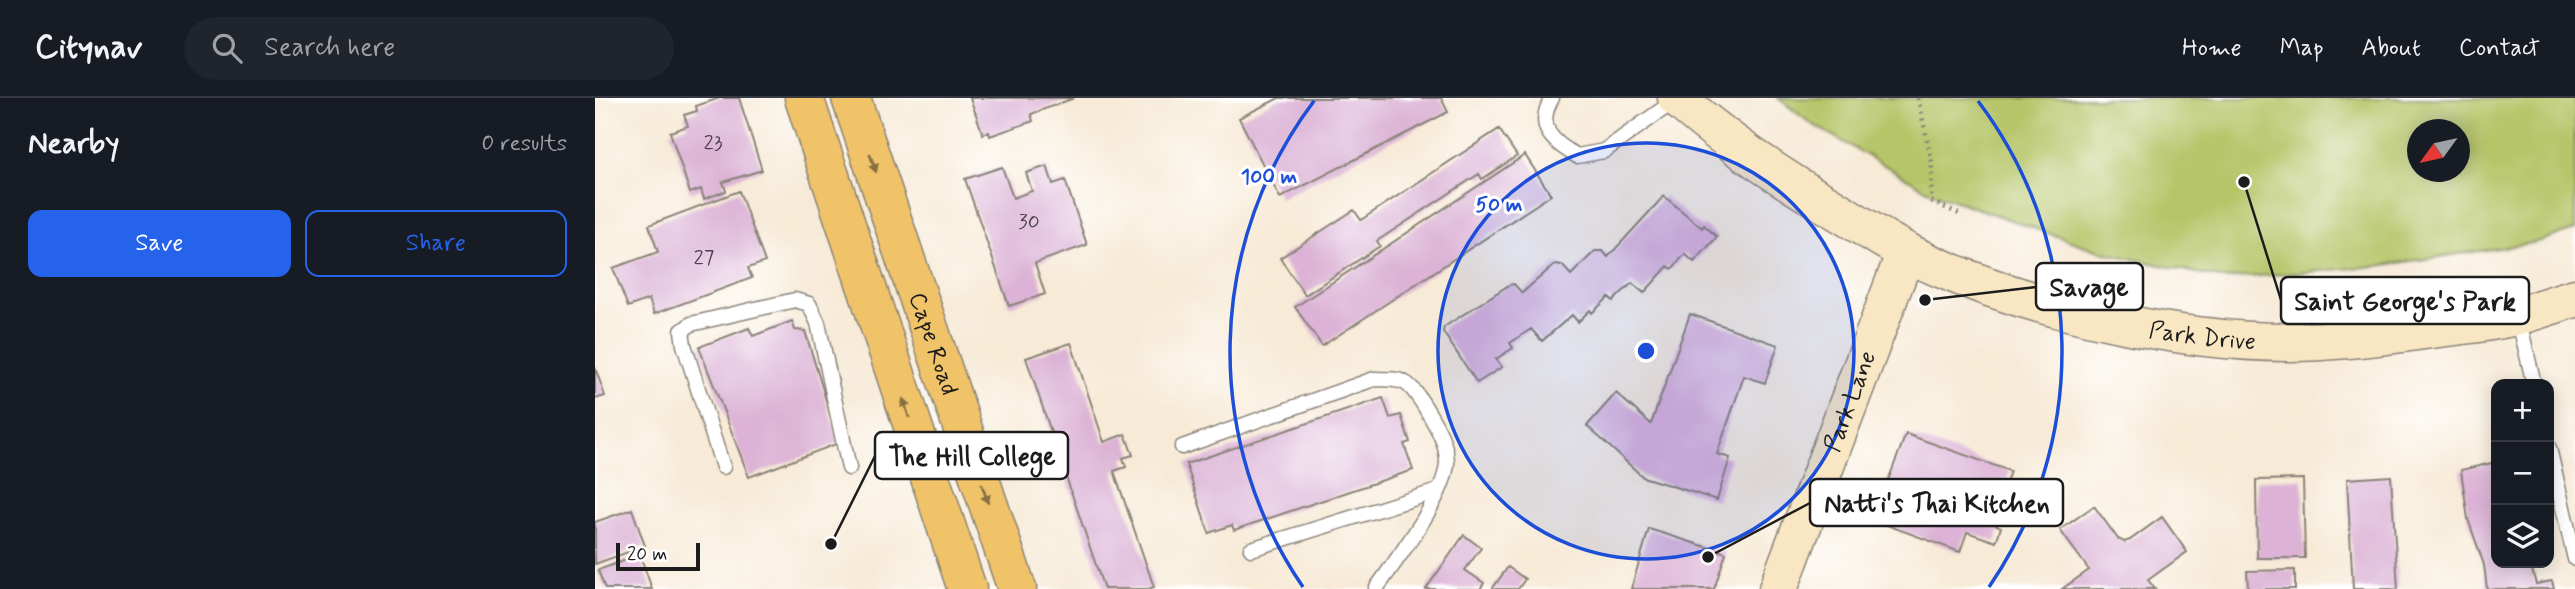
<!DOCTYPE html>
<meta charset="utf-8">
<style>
body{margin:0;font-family:Mynerve,sans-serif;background:#20242c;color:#f1f3f6}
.controls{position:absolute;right:21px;bottom:21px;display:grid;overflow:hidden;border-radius:14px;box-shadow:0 4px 18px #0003}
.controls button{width:63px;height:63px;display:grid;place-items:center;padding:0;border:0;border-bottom:2px solid #363941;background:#171b24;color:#f1f3f6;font:35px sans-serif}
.compass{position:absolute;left:1812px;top:21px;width:63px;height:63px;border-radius:50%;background:#171b24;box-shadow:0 4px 18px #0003;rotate:237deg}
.scale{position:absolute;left:21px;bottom:18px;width:84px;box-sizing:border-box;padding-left:7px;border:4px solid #1c1c1c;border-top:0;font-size:19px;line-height:24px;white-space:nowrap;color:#1c1c1c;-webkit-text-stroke:5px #fff;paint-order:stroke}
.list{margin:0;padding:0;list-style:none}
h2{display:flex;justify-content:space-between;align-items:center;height:91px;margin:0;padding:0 28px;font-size:30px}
h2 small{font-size:23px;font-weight:400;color:#9ea1a6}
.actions{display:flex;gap:14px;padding:21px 28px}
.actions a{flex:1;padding:16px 0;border:2px solid #2563eb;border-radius:14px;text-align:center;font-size:24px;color:#2563eb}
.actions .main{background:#2563eb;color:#fff}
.icon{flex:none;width:38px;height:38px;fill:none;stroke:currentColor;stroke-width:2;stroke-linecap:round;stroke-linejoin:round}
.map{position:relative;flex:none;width:1980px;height:491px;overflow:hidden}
header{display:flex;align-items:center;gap:42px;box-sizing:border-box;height:98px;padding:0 35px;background:#171b24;border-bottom:2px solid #363941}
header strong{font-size:33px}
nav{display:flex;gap:38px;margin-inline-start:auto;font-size:24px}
.search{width:490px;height:63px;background:#20242c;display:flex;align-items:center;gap:18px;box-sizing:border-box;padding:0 24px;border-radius:38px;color:#9ea1a6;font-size:26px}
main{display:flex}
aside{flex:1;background:#171b24}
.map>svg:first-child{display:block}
.green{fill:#b5c567;stroke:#687042;stroke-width:2;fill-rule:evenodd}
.building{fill:#dcb3d6}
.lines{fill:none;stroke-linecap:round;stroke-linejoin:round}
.lane-casing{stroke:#8a8379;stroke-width:17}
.secondary-casing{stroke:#8a8379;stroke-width:41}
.primary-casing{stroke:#8a8379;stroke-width:41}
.path{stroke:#8a8379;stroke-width:4.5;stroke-dasharray:2 5;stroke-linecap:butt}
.lane{stroke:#fff;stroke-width:14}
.secondary{stroke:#f9e7c3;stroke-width:38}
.primary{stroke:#f0c369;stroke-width:38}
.oneway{fill:#867042}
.ring{fill:none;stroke:#1d4ed8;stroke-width:3.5}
.labels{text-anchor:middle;stroke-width:6;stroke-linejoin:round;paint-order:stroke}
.number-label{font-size:21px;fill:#4c424a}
.street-label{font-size:24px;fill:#1c1c1c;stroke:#fff}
.centre{fill:#1d4ed8;stroke:#fff;stroke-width:3.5}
.ring-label{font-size:21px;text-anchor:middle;font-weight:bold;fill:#1d4ed8;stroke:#fff;stroke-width:6;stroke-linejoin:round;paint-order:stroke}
.leader{fill:none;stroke:#1c1c1c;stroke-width:2.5}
.callout-dot{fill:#1c1c1c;stroke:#fff;stroke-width:2.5}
.callout{fill:#fff;stroke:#1c1c1c;stroke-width:2.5}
.callout-label{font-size:26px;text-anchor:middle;font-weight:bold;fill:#1c1c1c}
</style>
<header>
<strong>Citynav</strong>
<div class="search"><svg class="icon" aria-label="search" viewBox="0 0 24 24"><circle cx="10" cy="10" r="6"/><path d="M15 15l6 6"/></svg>Search here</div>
<nav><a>Home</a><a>Map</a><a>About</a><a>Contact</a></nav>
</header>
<main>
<aside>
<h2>Nearby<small>0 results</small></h2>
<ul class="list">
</ul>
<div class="actions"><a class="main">Save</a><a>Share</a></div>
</aside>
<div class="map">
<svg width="1980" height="491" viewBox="0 0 1980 491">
<rect width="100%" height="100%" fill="#fff"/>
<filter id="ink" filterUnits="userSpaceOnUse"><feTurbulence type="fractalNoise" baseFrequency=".0143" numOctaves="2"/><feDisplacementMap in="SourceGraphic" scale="14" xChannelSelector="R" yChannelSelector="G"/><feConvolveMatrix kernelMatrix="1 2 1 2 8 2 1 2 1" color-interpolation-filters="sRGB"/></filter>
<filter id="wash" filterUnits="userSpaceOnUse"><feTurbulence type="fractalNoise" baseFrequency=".00686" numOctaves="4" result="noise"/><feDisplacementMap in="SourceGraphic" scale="28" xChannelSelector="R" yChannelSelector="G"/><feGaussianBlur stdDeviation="1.57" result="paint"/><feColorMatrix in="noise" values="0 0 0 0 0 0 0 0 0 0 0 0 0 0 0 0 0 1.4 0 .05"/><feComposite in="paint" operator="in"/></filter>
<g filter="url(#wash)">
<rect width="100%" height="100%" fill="#f7ead6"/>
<path class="green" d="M1183 0H1980V132L1938 145 1783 168 1630 181 1507 154 1338 95 1215 25ZM1822 32H1864V74H1822Z"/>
<g id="blocks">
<path class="building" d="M125 0H144L167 72 128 84 131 93 109 101 106 91 95 95 75 34 93 28 89 17 102 13 101 8Z
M375 0H479L436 16 438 23 395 38 394 34 388 36Z
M684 0H846L853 14 685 100 644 20Z
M904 31 922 58 887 81 884 76 782 143 785 148 710 197 685 160 759 112 766 122Z
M930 57 956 97 727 248 700 209Z
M452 68 458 86 470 82 492 147 440 165 450 196 414 208 370 81 407 69 418 100 437 93 431 75Z
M144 93 170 164 153 170 157 180 59 216 54 201 33 209 18 170 63 154 54 127Z
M1069 98 1107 130 1109 127 1122 139 1099 164 1090 156 1077 171 1073 168 1049 195 1037 185 1018 203 1014 199 997 215 995 212 983 224 977 217 947 243 936 231 915 245 918 250 901 261 907 269 882 285 848 234 849 229 914 187 919 186 927 195 960 166 967 167 976 177 1000 153H1008L1013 159Z
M1095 216 1183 247 1170 285 1149 278 1122 356 1135 360 1122 402 1048 379 992 328 1021 295 1056 326Z
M197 223 200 232 210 233 244 345 154 379 104 249 154 230 158 238Z
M476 245 509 344 530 336 538 357 528 360 531 369 519 373 559 489 553 491H509L431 260Z
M0 269 10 298 0 301Z
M788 300 795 320 806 317 815 344 809 346 818 372 639 432 637 427 614 435 591 366Z
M1311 336 1415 373 1397 425 1406 429 1401 444 1372 434 1365 454 1289 426 1293 418 1281 414Z
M1901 364V465H1935L1941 486 1957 483 1959 491H1892L1889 467 1873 421 1866 372Z
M1796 378 1803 491H1758L1752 381Z
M1708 381 1710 460H1662L1661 382Z
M1499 408 1523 441 1529 444 1535 442 1567 419 1592 454 1553 482 1560 491H1467L1494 472 1465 432Z
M37 411 50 448 0 466V424Z
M1054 431 1131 455 1119 491H1036Z
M869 437 886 450 870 472 889 485 885 491H831Z
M45 457 57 491H10L3 472Z
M913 469 930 481 923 491H897Z
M1700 472V491H1653L1652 473Z"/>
</g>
</g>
<g filter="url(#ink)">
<use href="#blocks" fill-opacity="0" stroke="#8a8379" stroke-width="2"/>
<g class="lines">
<g class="lane-casing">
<path id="lane" d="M957 0C940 29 957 44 982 58L1009 53 1082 1
M1923 219 1939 286
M587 349 779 281C811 281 813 282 830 309 840 326 852 344 852 364 851 398 801 462 781 491
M1954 350 1980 461
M128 369 89 247 87 233 96 226 200 202 214 206 223 225 254 370
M656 451 843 393"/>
</g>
<g class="secondary-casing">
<g id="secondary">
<path id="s1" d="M1082 0C1128 41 1180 76 1233 107 1269 129 1305 153 1343 169 1445 213 1583 244 1693 244 1741 244 1789 238 1836 231 1865 227 1896 225 1925 217 1943 212 1962 205 1980 200"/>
<path id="s2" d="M1183 491 1311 154"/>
</g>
</g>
<g class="primary-casing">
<g id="primary">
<path d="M209 0 372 491"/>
<path id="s3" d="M256 0 422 491"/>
</g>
</g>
<path class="path" d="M1323 0 1337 64 1336 103 1364 116"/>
<use href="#lane" class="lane"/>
<use href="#secondary" class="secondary"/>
<use href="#primary" class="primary"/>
</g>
<defs><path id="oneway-solid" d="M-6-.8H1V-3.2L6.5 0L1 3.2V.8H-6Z" transform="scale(1.75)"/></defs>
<g class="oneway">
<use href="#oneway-solid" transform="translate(278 65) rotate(71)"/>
<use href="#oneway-solid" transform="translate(311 310) rotate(-108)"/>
<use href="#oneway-solid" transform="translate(390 396) rotate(71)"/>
</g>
</g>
<circle cx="1051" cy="253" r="208" fill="#1d4ed8" fill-opacity=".12"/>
<g class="ring">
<circle cx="1051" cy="253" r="208"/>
<path d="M708 489A416 416 0 0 1 719 3M1383 3A416 416 0 0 1 1394 489"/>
</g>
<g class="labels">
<g class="number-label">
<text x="118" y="51">23</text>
<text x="434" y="130">30</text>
<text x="109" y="166">27</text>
</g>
<g class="street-label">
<text dy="8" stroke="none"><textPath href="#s1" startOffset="586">Park Drive</textPath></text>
<text dy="8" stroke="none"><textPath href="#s3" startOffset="259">Cape Road</textPath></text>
<text dy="8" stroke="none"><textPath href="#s2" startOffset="201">Park Lane</textPath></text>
</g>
</g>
<circle cx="1051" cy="253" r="10" class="centre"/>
<g class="ring-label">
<text x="674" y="85">100 m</text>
<text x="904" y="113">50 m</text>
</g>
<path class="leader" d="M1330 202L1441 189M1649 84L1686 202M236 446L280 358M1113 459L1215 405"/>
<g class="callout-dot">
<circle cx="1330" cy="202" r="7"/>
<circle cx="1649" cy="84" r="7"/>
<circle cx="236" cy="446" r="7"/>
<circle cx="1113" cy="459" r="7"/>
</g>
<g class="callout">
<rect x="1441" y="165" width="107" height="47" rx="7"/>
<rect x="1686" y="179" width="248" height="47" rx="7"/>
<rect x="280" y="334" width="193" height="47" rx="7"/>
<rect x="1215" y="381" width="253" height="47" rx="7"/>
</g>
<g class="callout-label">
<text x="1494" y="198">Savage</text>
<text x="1810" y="212">Saint George's Park</text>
<text x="377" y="367">The Hill College</text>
<text x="1342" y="414">Natti's Thai Kitchen</text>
</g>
</svg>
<div class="controls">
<button>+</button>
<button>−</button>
<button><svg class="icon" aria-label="layers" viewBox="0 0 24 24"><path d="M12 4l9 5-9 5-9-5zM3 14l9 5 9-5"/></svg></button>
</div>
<svg class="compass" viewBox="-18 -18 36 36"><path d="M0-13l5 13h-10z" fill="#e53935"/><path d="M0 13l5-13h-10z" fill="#9ea1a6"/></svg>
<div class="scale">20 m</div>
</div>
</main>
